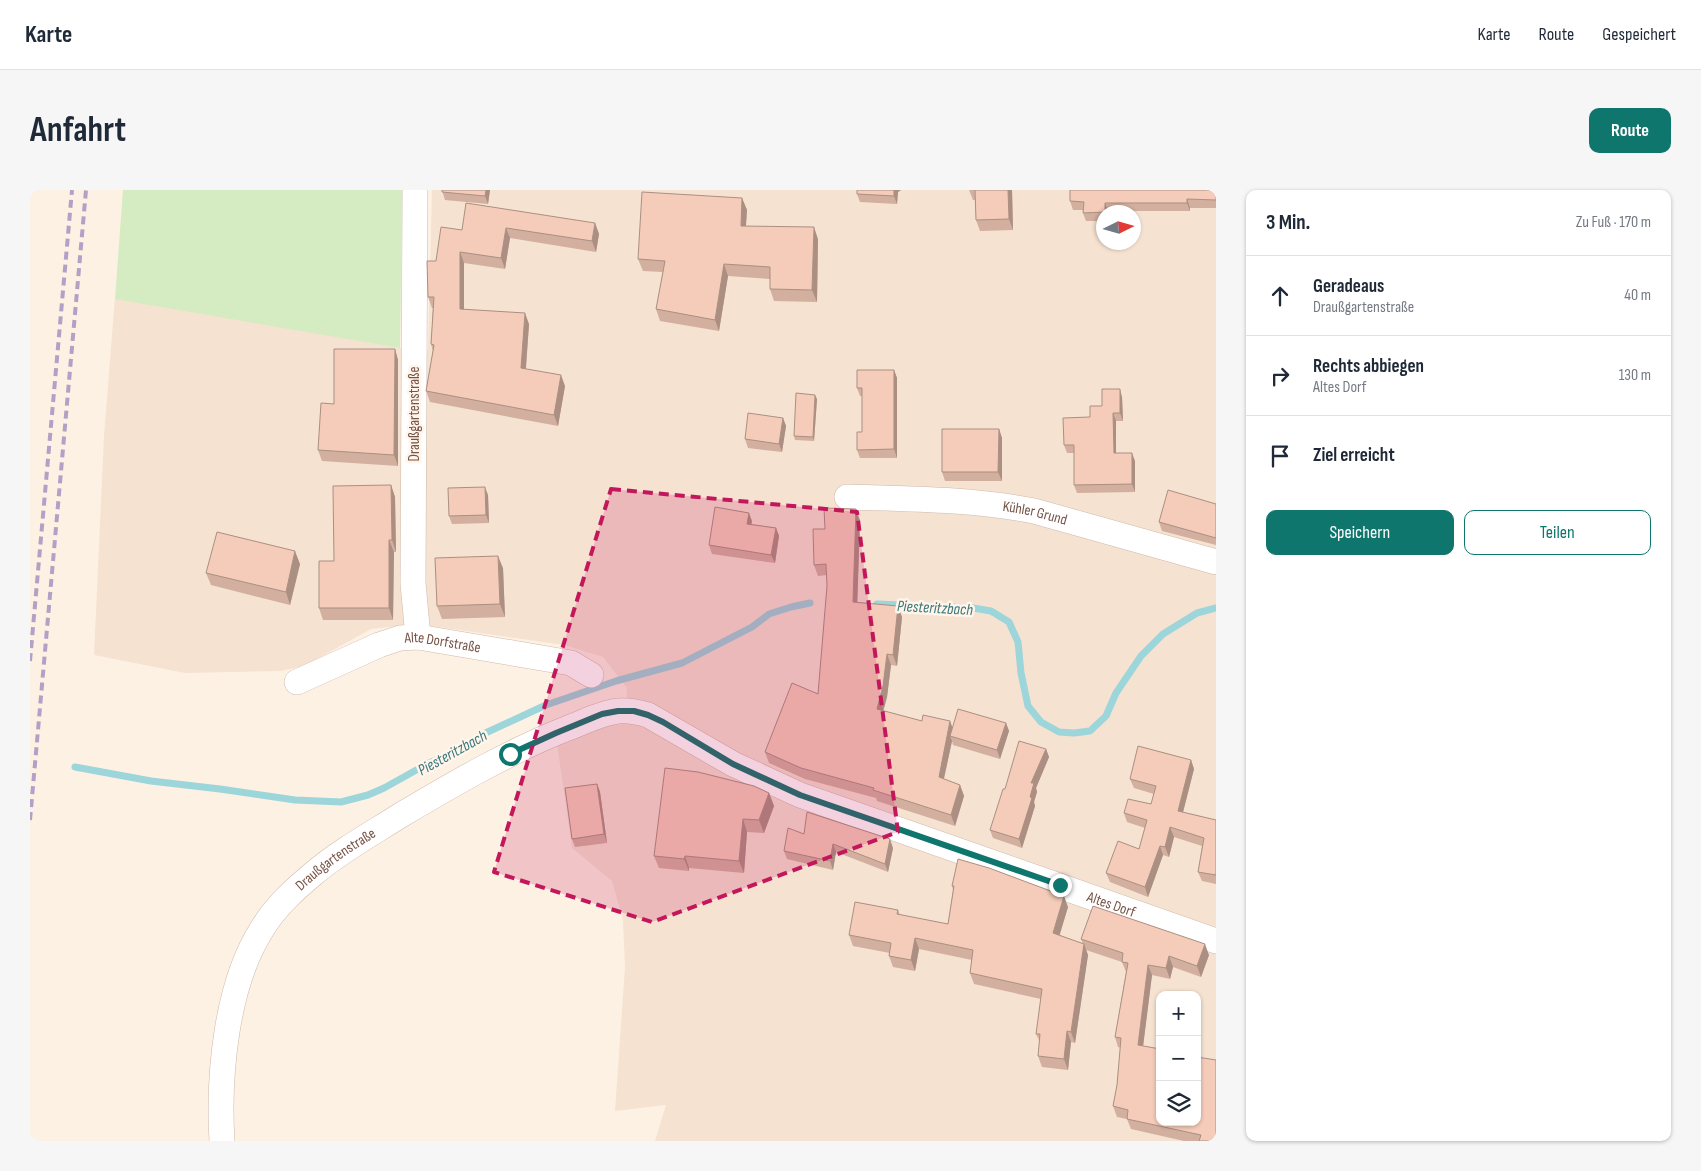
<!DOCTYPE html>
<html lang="de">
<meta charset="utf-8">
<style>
body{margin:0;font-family:"Sofia Sans Condensed",sans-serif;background:#f6f6f7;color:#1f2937}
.controls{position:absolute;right:15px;bottom:15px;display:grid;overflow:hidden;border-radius:10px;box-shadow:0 1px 4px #0004}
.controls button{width:45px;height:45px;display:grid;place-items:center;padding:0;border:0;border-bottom:1px solid #e0e1e3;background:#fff;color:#1f2937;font:25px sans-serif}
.compass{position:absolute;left:1066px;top:15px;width:45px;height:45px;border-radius:50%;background:#fff;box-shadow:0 1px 4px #0004;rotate:85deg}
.stop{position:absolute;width:15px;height:15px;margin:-11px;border:4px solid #0f766e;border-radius:50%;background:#fff}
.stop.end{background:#0f766e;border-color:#fff;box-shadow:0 1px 5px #0008}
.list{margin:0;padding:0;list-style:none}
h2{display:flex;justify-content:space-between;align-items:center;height:65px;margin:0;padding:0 20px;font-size:21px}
h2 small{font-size:16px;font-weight:400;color:#747a83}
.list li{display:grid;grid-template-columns:32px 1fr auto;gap:15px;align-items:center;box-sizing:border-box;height:80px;padding:0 20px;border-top:1px solid #e0e1e3}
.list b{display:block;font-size:19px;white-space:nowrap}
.list p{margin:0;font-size:16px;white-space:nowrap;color:#747a83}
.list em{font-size:16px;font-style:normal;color:#747a83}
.actions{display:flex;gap:10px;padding:15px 20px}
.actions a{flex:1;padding:11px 0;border:1px solid #0f766e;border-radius:10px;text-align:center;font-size:18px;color:#0f766e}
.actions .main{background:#0f766e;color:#fff}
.icon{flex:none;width:28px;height:28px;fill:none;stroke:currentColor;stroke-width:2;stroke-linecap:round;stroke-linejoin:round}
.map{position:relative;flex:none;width:1186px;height:951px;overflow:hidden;border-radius:10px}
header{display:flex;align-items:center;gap:30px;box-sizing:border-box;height:70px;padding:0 25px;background:#fff;border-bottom:1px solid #e0e1e3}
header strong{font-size:24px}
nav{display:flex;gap:28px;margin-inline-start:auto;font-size:18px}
.intro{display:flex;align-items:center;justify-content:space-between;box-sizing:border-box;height:120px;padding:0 30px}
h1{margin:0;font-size:35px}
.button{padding:12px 22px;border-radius:10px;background:#0f766e;color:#fff;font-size:18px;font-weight:700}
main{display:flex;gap:30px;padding:0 30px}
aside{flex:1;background:#fff;border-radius:10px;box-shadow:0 1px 4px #0004}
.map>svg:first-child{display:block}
.residential{fill:#f5e2d1;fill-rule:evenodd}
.green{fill:#d5ebc1}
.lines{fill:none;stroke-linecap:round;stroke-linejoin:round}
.stream{stroke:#9cd5da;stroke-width:7}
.street-casing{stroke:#d1b9ac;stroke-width:26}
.street{stroke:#fff;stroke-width:25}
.rail{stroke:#b2a1c7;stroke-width:4;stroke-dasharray:8 5;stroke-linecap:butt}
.wall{fill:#d2af9f}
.shaded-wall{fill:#ab8f82}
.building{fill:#f4ccb9;stroke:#ab8f82}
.route{stroke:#0f766e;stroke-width:6}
.marked{fill:#c2185b;fill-opacity:0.2;stroke:#c2185b;stroke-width:4;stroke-dasharray:10 6;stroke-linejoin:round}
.labels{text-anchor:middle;stroke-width:5;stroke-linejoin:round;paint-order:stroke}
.street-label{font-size:15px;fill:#765448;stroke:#fff5ea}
.water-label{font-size:16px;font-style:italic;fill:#3b777c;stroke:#fff5ea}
</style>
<header>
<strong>Karte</strong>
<nav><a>Karte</a><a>Route</a><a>Gespeichert</a></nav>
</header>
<div class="intro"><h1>Anfahrt</h1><a class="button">Route</a></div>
<main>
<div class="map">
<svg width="1186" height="951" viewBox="0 0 1186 951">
<rect width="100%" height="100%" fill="#fdf1e3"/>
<path class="residential" d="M402 0H1186V951H625L636 915 585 921 595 777 593 730 582 691 542 658 527 554 571 536 594 534 597 498 573 467 534 455 387 434 341 439 274 476 250 481 155 483 64 465 74 246 85 107 370 158 398 160ZM1074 22H1104V52H1074ZM1130 805H1167V932H1130Z"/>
<path class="green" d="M93 0H372L370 158 85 109Z"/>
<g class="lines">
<path class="stream" d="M847 414 943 418 961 421 979 432 988 452 991 483 998 516 1011 532 1029 542 1044 543 1060 541 1076 526 1086 503 1111 466 1133 444 1167 423 1186 418
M45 577 121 591 190 599 265 610 311 612 338 605 354 598 399 573 440 555 449 546 516 515 586 491 652 473 722 437 739 424 761 417 780 413"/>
<g class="street-casing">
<g id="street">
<path d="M385 0 383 393 388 447"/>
<path id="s1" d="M817 307C880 309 942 309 1004 321L1186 372"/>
<path id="s2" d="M267 492 349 455 370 448 388 447 541 473 561 485"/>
<path id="s3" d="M192 951C188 886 196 795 232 739 245 717 264 700 283 684 310 661 341 644 371 625 425 593 480 561 538 538 554 532 571 523 588 521 599 520 608 522 618 525L703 574 770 605 1186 751"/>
</g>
</g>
<use href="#street" class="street"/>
<path class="rail" d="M0 471 42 0
M0 630 56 0"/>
</g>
<path class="wall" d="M412 0H460L458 14 415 10Z
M827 0H871L868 2 867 14 830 12 827 4Z
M939 0H982L983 40 950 41 946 30 945 10H943Z
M1186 0V18H1160V21H1078V22H1074V31H1056L1053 23V20H1043L1040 11Z
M712 8 717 20 716 36 788 49 787 112 744 111 740 99V89L698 86 689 141 630 131 626 119 633 82 613 81 608 69Z
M565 33 569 44 566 62 480 48 475 79 434 73V120L499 134 496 179 535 196 528 236 400 212 396 201 403 161 401 154 403 118H402L398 107 406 71 432 40Z
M365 159 368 170V276L292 271 288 260 304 214Z
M864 180 867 188V268H830L827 260 832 242V206H830L827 198Z
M1092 207 1093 231H1086V263L1105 271V302L1047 303 1044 295V263H1037L1034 255 1072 216Z
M787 209 784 251 765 250 764 246Z
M753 228 756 236 752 262 718 258 715 249Z
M969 239 972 248V291H915L912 282Z
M361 295 365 307 366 362H364L363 430H293L289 418 304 371Z
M458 305 459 333 422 334 419 326Z
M1186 314V355L1132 341 1129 332Z
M830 330 827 412 872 427 867 476 861 475 857 507 853 521 892 531H920L922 538 976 533 979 541 970 569 923 555 922 551 914 589 930 595 934 606 925 636 847 611 846 608 775 589 739 573 735 562 788 504 797 396V385L788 386 784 375 795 339Z
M722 331 721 334 746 338 749 346 745 373 682 364 679 355Z
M270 374 260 415 181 395 176 383Z
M473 378 475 427 412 429 407 416Z
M1016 559 1019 567 1006 598 1007 602 1004 612 1005 616 992 658 963 648 960 640 975 599Z
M1161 570 1164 579 1153 622 1186 630V694L1172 691 1168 682 1172 656 1144 647 1139 667 1133 665 1118 707 1080 692 1076 683 1109 659 1115 638 1097 632 1094 623 1121 614 1124 604 1104 598 1100 589Z
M567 594 570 602 577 653 545 657 542 649Z
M739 603 744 616 734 643 717 642 714 683 659 678V681L629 678 624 666Z
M774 644 863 658 858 682 806 662 803 680 757 669 754 661Z
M922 696 1038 717 1029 745 1053 754 1051 749 1179 765 1171 787 1143 777 1140 789 1122 785 1113 856 1167 932 1186 951H1154L1101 939 1097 929 1087 927 1083 916 1087 895 1091 858 1088 857 1085 847 1096 782 1092 772 1056 760 1058 765 1045 853 1041 852 1038 880 1012 877 1008 866 1010 852 1006 844 1011 809 944 794 940 783 942 770 889 759 885 781 863 777 859 766 860 763 823 756 819 745 868 720 870 725 918 734 923 700Z"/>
<path class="shaded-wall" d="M456 0H460L458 14 455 6Z
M864 0H871L868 2 867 14 864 6Z
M978 0H982L983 40 979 29Z
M712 8 717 20 715 48 711 36Z
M1157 9 1160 18V21L1157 13Z
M1075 13 1078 21V22H1075Z
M565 33 569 44 566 62 562 51Z
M784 37 788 49 787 112 782 100Z
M476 38 480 48 475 79 471 68Z
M430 62 434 73V130L430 119Z
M694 74 698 86 689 141 685 130Z
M495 123 499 134 495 189 491 178Z
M365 159 368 170V276L364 265Z
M864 180 867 188V268L864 259Z
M531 185 535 196 528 236 524 225Z
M1090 199 1092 207 1093 231 1090 223Z
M785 205 787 209 784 251 783 247Z
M1083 223 1086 231V271L1084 263Z
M753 228 756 236 752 262 749 254Z
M969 239 972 248V291L968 282Z
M1102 263 1105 271V302L1102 294Z
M361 295 365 307 366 362 362 350Z
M455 297 458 305 459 333 456 325Z
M826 319 830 330 827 423 823 412Z
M719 323 722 331 720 342 717 334Z
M746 338 749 346 745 373 741 365Z
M359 350 364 362 363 430 359 418Z
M265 361 270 374 260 415 256 402Z
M468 366 473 378 475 427 470 414Z
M868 416 872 427 867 476 863 465Z
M857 464 861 475 857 507 851 530 847 519Z
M920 531 924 542 920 546 922 551 912 597 909 587Z
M976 533 979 541 970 569 967 560Z
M1016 559 1019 567 1006 598 1007 602 1004 612 1005 616 992 658 989 649 1000 607 1001 593Z
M1161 570 1164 579 1151 630 1148 621Z
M567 594 570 602 577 653 574 644Z
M930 595 934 606 925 636 921 625Z
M739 603 744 616 734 643 729 630Z
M713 629 717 642 714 683 709 671Z
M1140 637 1144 647 1139 667 1135 657Z
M860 649 863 658 858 682 855 674Z
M803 654 806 662 803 680 800 671Z
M1130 656 1133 665 1118 707 1115 697Z
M655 666 659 678V681L654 669Z
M1034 706 1038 717 1027 754 1023 743Z
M885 748 889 759 885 781 881 770Z
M1054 754 1058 765 1045 853 1041 842Z
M1175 754 1179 765 1171 787 1167 776Z
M1139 766 1143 777 1140 789 1136 778Z
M1118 775 1122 785 1112 865 1108 855Z
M1037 841 1041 852 1038 880 1034 869Z"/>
<path class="building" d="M412 0H456L455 6 412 2Z
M827 0H864V6L827 4Z
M945 0H978L979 29 946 30Z
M1040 0H1186V10L1157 9V13H1075V22L1053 23 1054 12 1040 11Z
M612 2 712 8 711 36 784 37 782 100 740 99V77L694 74 685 130 626 119 635 71 608 69Z
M436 13 565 33 562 51 476 38 471 68 430 62V119L495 123 491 178 531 185 524 225 396 201 404 155 401 154 404 107H398L397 71H406L411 37 432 40Z
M304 159H365L364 265 288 260 291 213 304 214Z
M827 180H864V259L827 260V242H832V198H827Z
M1072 199H1090V223H1083L1084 263H1102V294L1044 295V255H1034L1033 228 1060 227V216H1072Z
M766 203 785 205 783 247 764 246Z
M718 223 753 228 749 254 715 249Z
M912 239H969L968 282H912Z
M361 295 362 350H359V418H289V371H304L303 296Z
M455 297 456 325 419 326 418 298Z
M1138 300 1186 314V348L1129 332Z
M685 317 719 323 717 334 746 338 741 365 679 355Z
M794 318 826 319 823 412 868 416 863 465 857 464 853 496 847 519 892 531 893 525 920 531 909 587 930 595 921 625 843 600 844 598 771 578 735 562 762 493 788 504 797 396 796 374 784 375 783 339H795Z
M187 342 265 361 256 402 176 383Z
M468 366 470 414 407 416 405 368Z
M928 519 976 533 967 560 920 546Z
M989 551 1016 559 1001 593H1004L1000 607 1002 608 989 649 960 640 973 599H975Z
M1108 556 1161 570 1148 621 1186 630V685L1168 682 1174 648 1140 637 1135 657 1130 656 1115 697 1076 683 1088 651 1109 659 1117 630 1094 623 1098 609 1121 614 1126 596 1100 589Z
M635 578 668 582 724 596 739 603 729 630 713 629 709 671 655 666 654 669 624 666Z
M567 594 574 644 542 649 535 598Z
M777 622 860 649 855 674 803 654 800 671 754 661 758 638 774 644Z
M928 669 959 678 1034 706 1023 743 1054 754 1041 842 1037 841 1034 869 1008 866 1010 844H1006L1012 799 940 783 943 760 885 748 881 770 859 766 861 753 819 745 825 712 868 720 867 724 918 734 924 696H922Z
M1063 716 1175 754 1167 776 1139 766 1136 778 1118 775 1108 855 1130 859V932H1167V867L1186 870V951H1169L1171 945 1097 929 1098 920 1083 916 1087 895 1091 848 1085 847 1098 773 1092 772 1093 763 1051 749Z"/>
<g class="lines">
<path class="route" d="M480 564 526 543 572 524 588 521H604L618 525 633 532 703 574 770 605 1030 695"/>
</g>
<path class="marked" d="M581 299 827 322 868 642 622 732 464 682Z"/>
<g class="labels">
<g class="street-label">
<text transform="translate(384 224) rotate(-90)" y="5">Draußgartenstraße</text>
<text dy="5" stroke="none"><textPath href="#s1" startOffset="189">Kühler Grund</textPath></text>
<text dy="5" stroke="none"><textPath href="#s2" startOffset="155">Alte Dorfstraße</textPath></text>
<text dy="5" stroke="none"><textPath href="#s3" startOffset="321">Draußgartenstraße</textPath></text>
<text dy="5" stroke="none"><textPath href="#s3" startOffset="1174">Altes Dorf</textPath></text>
</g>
<g class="water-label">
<text transform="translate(905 417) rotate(3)" y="6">Piesteritzbach</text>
<text transform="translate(422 562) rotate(-29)" y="6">Piesteritzbach</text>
</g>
</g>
</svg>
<div class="controls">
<button>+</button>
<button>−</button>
<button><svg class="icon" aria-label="layers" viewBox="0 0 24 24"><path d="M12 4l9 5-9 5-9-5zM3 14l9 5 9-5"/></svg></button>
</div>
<svg class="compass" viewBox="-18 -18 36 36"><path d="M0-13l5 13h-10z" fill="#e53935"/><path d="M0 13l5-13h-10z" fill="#747a83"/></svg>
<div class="stop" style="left:480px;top:564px"></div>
<div class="stop end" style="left:1030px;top:695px"></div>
</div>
<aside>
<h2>3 Min.<small>Zu Fuß · 170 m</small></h2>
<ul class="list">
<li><svg class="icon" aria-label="ahead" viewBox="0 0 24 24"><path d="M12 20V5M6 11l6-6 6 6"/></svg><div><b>Geradeaus</b><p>Draußgartenstraße</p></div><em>40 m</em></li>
<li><svg class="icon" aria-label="right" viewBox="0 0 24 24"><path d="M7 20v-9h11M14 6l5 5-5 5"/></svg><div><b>Rechts abbiegen</b><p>Altes Dorf</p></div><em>130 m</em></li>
<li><svg class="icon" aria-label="arrive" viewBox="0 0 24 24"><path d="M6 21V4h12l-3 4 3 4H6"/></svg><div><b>Ziel erreicht</b></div></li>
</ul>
<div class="actions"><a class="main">Speichern</a><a>Teilen</a></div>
</aside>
</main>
